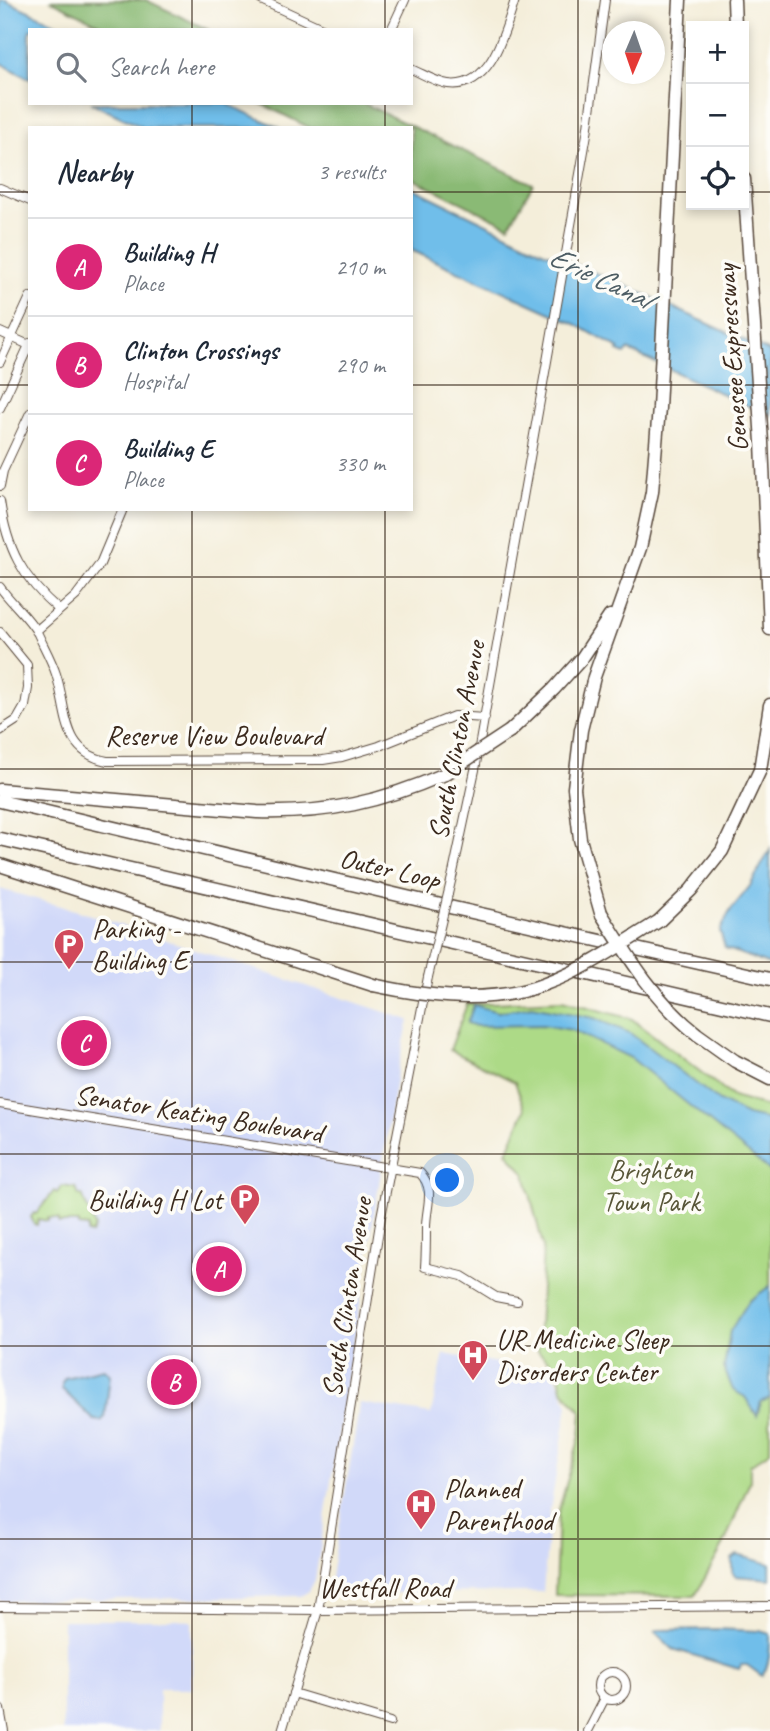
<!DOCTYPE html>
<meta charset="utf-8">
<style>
body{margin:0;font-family:Caveat,sans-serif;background:#f2f2f3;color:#1f2937}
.controls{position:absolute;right:21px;top:21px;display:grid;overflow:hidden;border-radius:0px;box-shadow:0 4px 10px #0003}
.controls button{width:63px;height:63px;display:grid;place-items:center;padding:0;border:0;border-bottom:2px solid #e0e1e3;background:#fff;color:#1f2937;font:35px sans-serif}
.compass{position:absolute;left:602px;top:21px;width:63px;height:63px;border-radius:50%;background:#fff;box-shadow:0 4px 10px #0003;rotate:182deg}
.you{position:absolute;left:448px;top:1181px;width:24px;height:24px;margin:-18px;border:5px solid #fff;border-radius:50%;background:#1a73e8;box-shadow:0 0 0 10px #1a73e833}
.badge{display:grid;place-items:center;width:46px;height:46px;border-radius:50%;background:#db2777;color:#fff;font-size:23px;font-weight:700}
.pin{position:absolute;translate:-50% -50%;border:4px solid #fff;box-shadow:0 2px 7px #0006}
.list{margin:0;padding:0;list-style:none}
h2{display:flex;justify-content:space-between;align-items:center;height:91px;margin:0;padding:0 28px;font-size:30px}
h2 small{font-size:23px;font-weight:400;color:#747a83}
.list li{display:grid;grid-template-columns:46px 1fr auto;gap:21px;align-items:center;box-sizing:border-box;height:98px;padding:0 28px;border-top:2px solid #e0e1e3}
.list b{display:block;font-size:26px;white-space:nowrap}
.list p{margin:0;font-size:23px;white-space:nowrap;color:#747a83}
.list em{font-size:23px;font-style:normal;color:#747a83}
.icon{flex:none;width:38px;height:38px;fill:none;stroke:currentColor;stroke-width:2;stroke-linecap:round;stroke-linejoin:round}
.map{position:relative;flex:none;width:770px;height:1731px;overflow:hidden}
.search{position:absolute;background:#fff;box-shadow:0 4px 10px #0003;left:28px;top:28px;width:385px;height:77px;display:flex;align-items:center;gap:18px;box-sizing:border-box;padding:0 24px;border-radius:0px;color:#747a83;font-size:26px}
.panel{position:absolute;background:#fff;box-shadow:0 4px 10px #0003;left:28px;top:126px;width:385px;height:385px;border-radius:0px}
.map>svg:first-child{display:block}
.built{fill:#d1d9f9}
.green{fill:#adda87;stroke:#748252;stroke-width:2}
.forest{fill:#8aba74;stroke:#627249;stroke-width:2}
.water{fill:#70beea;stroke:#567484;stroke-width:2}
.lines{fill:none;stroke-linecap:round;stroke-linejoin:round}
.minor-casing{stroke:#57473a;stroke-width:10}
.highway-casing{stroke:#57473a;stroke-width:15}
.minor{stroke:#fff;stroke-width:8}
.highway{stroke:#fff;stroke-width:12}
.minor-bridge-casing{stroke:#57473a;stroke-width:10;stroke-linecap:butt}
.highway-bridge-casing{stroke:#57473a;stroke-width:15;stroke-linecap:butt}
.minor-bridge{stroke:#fff;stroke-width:8}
.highway-bridge{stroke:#fff;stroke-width:12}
.grid{fill:none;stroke:#3b2a1e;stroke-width:2;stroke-opacity:0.55}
.labels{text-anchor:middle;stroke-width:7;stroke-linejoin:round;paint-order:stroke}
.street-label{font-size:28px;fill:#3b2a1e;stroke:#fdfcf7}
.poi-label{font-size:28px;fill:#3b2a1e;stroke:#fdfcf7;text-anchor:start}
.park-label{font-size:28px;fill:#585638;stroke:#fdfcf7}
.water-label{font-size:30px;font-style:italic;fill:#4e5e65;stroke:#fdfcf7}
</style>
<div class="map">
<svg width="770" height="1731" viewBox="0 0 770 1731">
<rect width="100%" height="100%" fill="#fdfcf7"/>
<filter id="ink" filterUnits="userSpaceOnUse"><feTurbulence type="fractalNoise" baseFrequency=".0143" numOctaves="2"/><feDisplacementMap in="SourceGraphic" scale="14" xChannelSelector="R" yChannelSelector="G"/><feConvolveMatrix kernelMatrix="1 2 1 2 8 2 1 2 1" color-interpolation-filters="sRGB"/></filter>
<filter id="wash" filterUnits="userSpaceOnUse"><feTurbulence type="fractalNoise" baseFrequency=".00686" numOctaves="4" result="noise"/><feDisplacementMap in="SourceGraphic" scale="28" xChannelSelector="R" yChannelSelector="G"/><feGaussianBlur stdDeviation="1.57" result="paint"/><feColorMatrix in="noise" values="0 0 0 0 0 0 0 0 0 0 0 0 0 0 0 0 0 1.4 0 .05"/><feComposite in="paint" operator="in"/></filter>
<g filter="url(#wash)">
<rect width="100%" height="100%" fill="#f4eeda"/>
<path class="built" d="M0 889 78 911 409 1020 397 1073 315 1580 309 1591 301 1596 0 1601Z
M444 1354 554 1372 568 1405 550 1510 543 1592 365 1593 337 1589 330 1583 360 1403 431 1414Z
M63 1620H192V1689H159V1731H63Z"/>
<path class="green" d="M562 1000 632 1019 733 1097 770 1108V1451L750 1465V1481L724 1544 695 1596 555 1595 558 1513 580 1436 582 1412 562 1389 557 1368 538 1351 543 1246 525 1174 507 1152 525 1110 515 1082 450 1050 467 1004Z
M62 1186 76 1188 79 1196 82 1195 95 1227 91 1234 87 1233 88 1227 79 1226V1223H59V1219L48 1218V1221L38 1219 37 1225 34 1224 31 1217 34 1213 36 1214 54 1191 57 1193Z"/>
<path class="forest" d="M50 0H146L209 30H111Z
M260 103H363L533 184 509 226 411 178V128H310Z"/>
<path class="water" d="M0 0H5L70 30H30V79L0 63Z
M91 103H225L280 128H144Z
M411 187 540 250 622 284 770 352V416L628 350 625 354 618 351 619 349 575 324 411 250Z
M770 850V965L725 948 720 931 730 911 750 886Z
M474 1005 498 1012 532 1006 594 1018 630 1033 719 1101 747 1115 770 1120V1171L631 1058 572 1030 543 1025 476 1026 467 1023Z
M770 1286V1398L761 1402 757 1416 745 1397 733 1390 724 1368 730 1331 749 1301Z
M103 1369 107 1371 110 1375 105 1417 101 1421 94 1420 62 1389V1383L65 1378Z
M737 1555 770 1564V1579L735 1576 732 1572V1559Z
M716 1629 760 1631 770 1634C770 1649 770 1665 762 1676L747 1665H741L739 1669 673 1649 655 1632 658 1630Z"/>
</g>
<g filter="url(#ink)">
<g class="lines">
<g class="minor-casing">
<path id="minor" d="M261 0 326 30
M391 30 405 0
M411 69C423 74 435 82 448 84 491 90 505 31 515 0
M0 188 30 201
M0 332 29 345
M0 362 30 297
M0 408 30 343
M0 486 3 471 30 413
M0 501C7 549 22 578 59 610
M0 587C11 603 29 617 38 634 44 647 52 661 56 674 68 711 61 752 107 761L323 760 342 757 379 746 454 716 485 718
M36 631 76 596 100 564 123 509
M0 632 27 665 28 688 25 706 17 720 0 731
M453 873 475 770 587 134 605 0
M0 1104 420 1173C436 1190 426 1206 426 1227 426 1241 426 1254 425 1267L462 1276 496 1297 517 1301
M0 1607 318 1610 770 1606
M598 1686a14 14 0 1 1 28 0a14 14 0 1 1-28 0Z
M293 1693 390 1722
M0 1709 4 1731
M282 1731 318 1610 381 1217 428 977
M588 1731 605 1698"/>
</g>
<g class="highway-casing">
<path id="highway" d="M734 0 735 26
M744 179 762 442 770 629
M510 731 554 689 582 658 610 616
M0 790 257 812C327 814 381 802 445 774
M0 801 445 906 770 979
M0 839 770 1016
M0 865 373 985
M601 913 580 839 574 788 581 730 594 677 640 548 652 492 659 408 680 0
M659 921 691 890 722 851 760 770 770 705
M697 1034 735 1061 770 1079"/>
</g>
<use href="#minor" class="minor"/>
<use href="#highway" class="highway"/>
<g class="minor-bridge-casing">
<path id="minor-bridge" d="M428 977 453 873"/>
</g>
<g class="highway-bridge-casing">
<path id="highway-bridge" d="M445 774 510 731
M601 913C629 958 655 1001 697 1034
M373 985C428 997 491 1005 545 984 586 969 622 944 659 921"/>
</g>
<use href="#minor-bridge" class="minor-bridge"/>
<use href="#highway-bridge" class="highway-bridge"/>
</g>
</g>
<path class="grid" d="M192 0V30M385 0V30M578 0V1731M192 103V128M385 103V128M0 192H30M411 192H691M744 192H770M0 385H30M411 385H770M192 509V1731M385 509V1731M0 577H770M0 769H770M0 962H770M0 1154H770M0 1346H770M0 1539H770"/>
<defs>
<g id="parking-pin" transform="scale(1.575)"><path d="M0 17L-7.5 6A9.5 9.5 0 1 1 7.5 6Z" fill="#d1495b" stroke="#fdfcf7"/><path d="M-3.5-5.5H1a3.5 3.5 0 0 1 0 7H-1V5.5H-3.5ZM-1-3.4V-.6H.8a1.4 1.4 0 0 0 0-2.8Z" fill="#fff"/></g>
<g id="hospital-pin" transform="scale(1.575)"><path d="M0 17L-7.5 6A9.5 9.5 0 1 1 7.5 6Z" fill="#d1495b" stroke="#fdfcf7"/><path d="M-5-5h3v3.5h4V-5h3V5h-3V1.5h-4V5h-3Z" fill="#fff"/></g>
</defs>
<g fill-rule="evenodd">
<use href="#parking-pin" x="69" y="944"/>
<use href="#parking-pin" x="245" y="1199"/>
<use href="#hospital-pin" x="473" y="1355"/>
<use href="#hospital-pin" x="421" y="1504"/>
</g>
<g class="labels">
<g class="street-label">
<text transform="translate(731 358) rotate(-94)" y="10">Genesee Expressway</text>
<text x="214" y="745">Reserve View Boulevard</text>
<text transform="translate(456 740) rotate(-79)" y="10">South Clinton Avenue</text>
<text transform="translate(390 868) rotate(13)" y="10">Outer Loop</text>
<text transform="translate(199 1113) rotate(9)" y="10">Senator Keating Boulevard</text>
<text transform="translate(346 1297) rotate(-81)" y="10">South Clinton Avenue</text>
<text x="385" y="1597">Westfall Road</text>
</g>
<g class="poi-label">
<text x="92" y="938">Parking -<tspan x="92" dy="32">Building E</tspan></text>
<text x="222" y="1209" text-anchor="end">Building H Lot</text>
<text x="496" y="1349">UR Medicine Sleep<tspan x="496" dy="32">Disorders Center</tspan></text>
<text x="444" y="1498">Planned<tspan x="444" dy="32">Parenthood</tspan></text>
</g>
<g class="park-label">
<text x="651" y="1179">Brighton<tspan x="651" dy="32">Town Park</tspan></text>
</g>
<g class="water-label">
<text transform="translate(600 277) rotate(25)" y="10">Erie Canal</text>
</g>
</g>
</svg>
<div class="controls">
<button>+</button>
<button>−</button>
<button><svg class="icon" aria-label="locate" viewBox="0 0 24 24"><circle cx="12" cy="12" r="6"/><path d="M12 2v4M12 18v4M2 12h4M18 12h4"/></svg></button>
</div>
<svg class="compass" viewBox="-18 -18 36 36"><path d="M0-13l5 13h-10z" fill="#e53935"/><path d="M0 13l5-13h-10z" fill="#747a83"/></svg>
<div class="you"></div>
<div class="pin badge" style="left:219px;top:1269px">A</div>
<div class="pin badge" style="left:174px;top:1382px">B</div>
<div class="pin badge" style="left:84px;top:1043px">C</div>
<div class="search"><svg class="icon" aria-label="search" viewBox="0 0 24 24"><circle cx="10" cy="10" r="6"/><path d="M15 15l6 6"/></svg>Search here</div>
<section class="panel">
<h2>Nearby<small>3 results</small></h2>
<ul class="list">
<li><span class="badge">A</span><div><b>Building H</b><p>Place</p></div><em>210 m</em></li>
<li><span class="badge">B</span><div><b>Clinton Crossings</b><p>Hospital</p></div><em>290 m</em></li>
<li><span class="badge">C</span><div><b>Building E</b><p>Place</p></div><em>330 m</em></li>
</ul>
</section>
</div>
